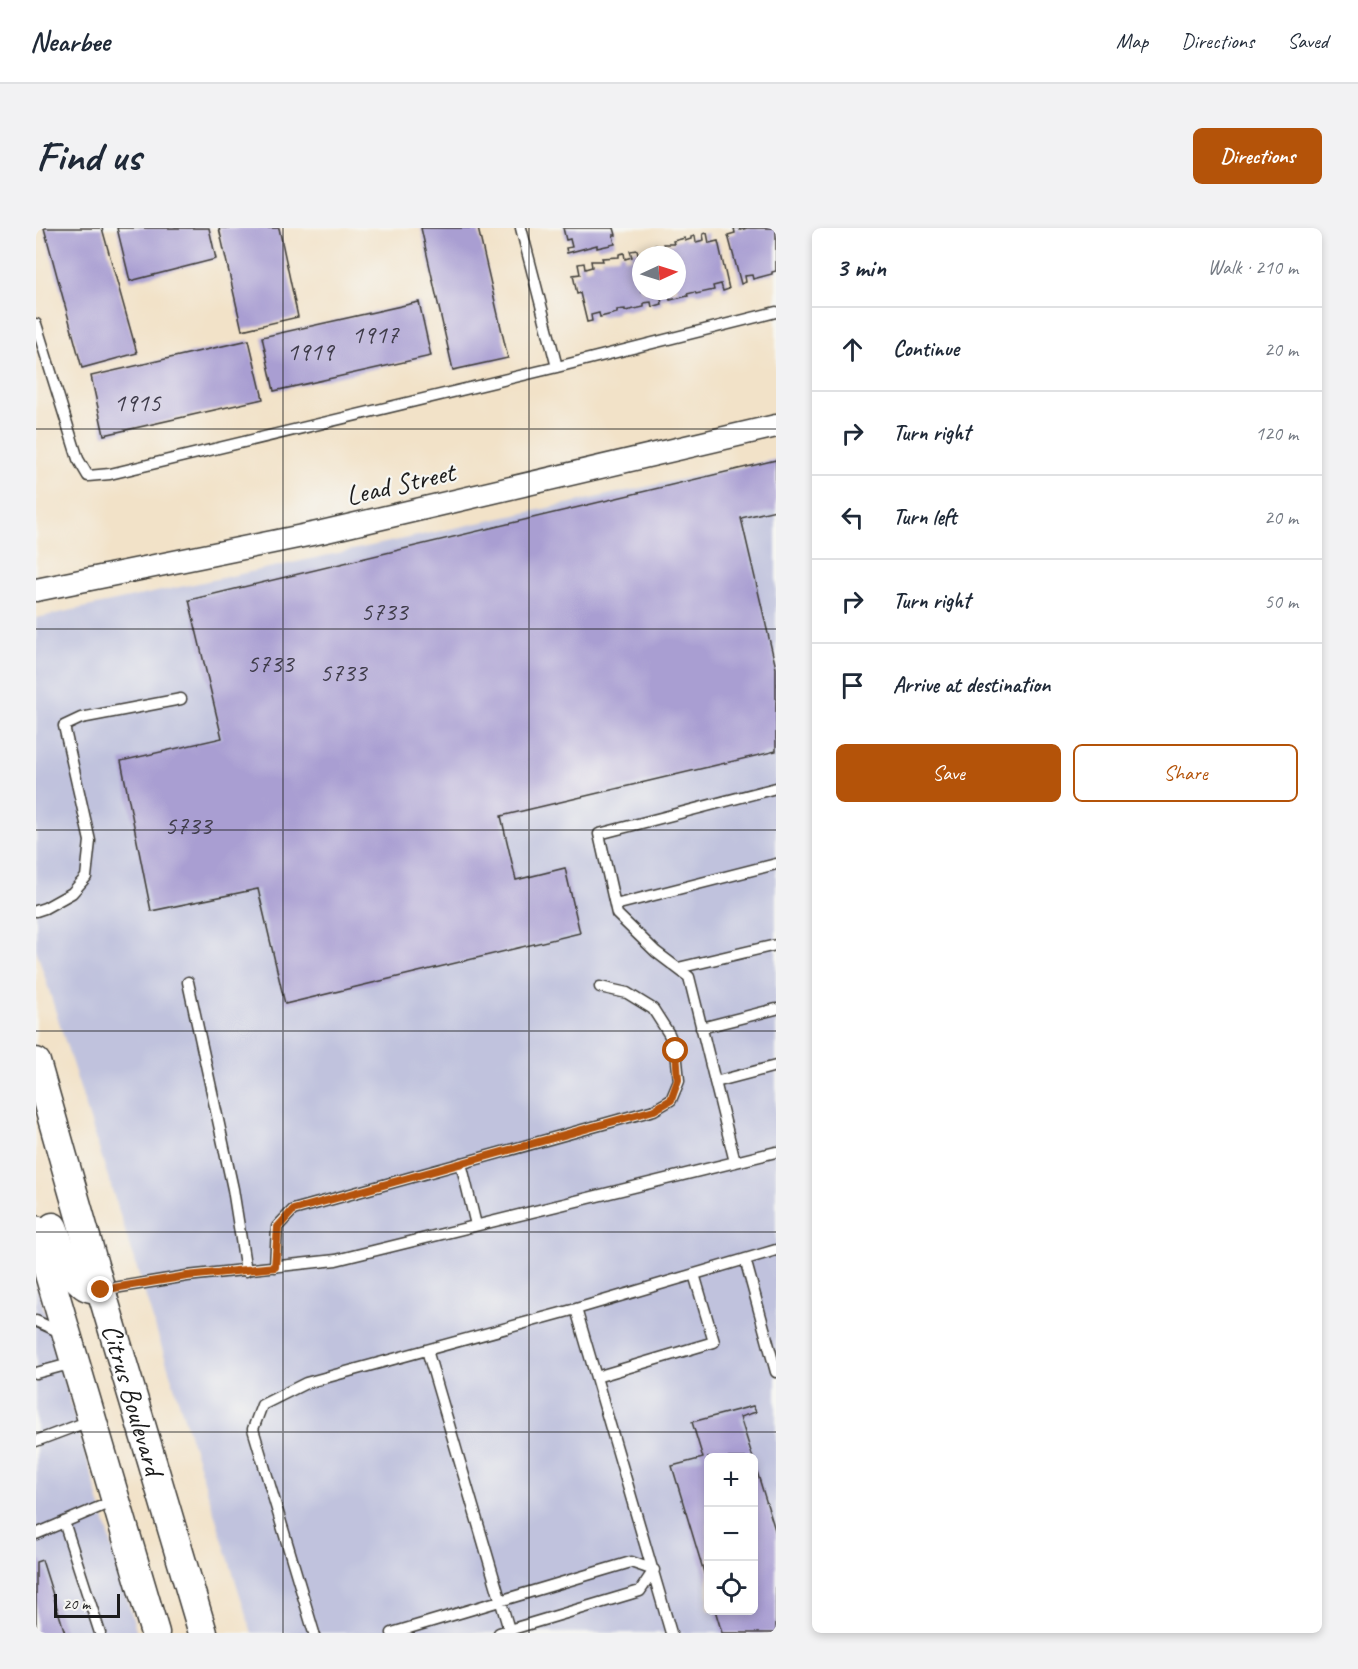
<!DOCTYPE html>
<meta charset="utf-8">
<style>
body{margin:0;font-family:Caveat,sans-serif;background:#f2f2f3;color:#1f2937}
.controls{position:absolute;right:18px;bottom:18px;display:grid;overflow:hidden;border-radius:9px;box-shadow:0 3px 9px #0003}
.controls button{width:54px;height:54px;display:grid;place-items:center;padding:0;border:0;border-bottom:2px solid #e0e1e3;background:#fff;color:#1f2937;font:30px sans-serif}
.compass{position:absolute;left:596px;top:18px;width:54px;height:54px;border-radius:50%;background:#fff;box-shadow:0 3px 9px #0003;rotate:86deg}
.scale{position:absolute;left:18px;bottom:15px;width:66px;box-sizing:border-box;padding-left:6px;border:3px solid #1c1c1c;border-top:0;font-size:16px;line-height:21px;white-space:nowrap;color:#1c1c1c;-webkit-text-stroke:4px #f6f6f2;paint-order:stroke}
.stop{position:absolute;width:18px;height:18px;margin:-14px;border:4px solid #b45309;border-radius:50%;background:#fff}
.stop.end{background:#b45309;border-color:#fff;box-shadow:0 2px 6px #0008}
.list{margin:0;padding:0;list-style:none}
h2{display:flex;justify-content:space-between;align-items:center;height:78px;margin:0;padding:0 24px;font-size:26px}
h2 small{font-size:20px;font-weight:400;color:#747a83}
.list li{display:grid;grid-template-columns:39px 1fr auto;gap:18px;align-items:center;box-sizing:border-box;height:84px;padding:0 24px;border-top:2px solid #e0e1e3}
.list b{display:block;font-size:22px;white-space:nowrap}
.list em{font-size:20px;font-style:normal;color:#747a83}
.actions{display:flex;gap:12px;padding:18px 24px}
.actions a{flex:1;padding:14px 0;border:2px solid #b45309;border-radius:9px;text-align:center;font-size:21px;color:#b45309}
.actions .main{background:#b45309;color:#fff}
.icon{flex:none;width:33px;height:33px;fill:none;stroke:currentColor;stroke-width:2;stroke-linecap:round;stroke-linejoin:round}
.map{position:relative;flex:none;width:740px;height:1405px;overflow:hidden;border-radius:9px}
header{display:flex;align-items:center;gap:36px;box-sizing:border-box;height:84px;padding:0 30px;background:#fff;border-bottom:2px solid #e0e1e3}
header strong{font-size:28px}
nav{display:flex;gap:33px;margin-inline-start:auto;font-size:21px}
.intro{display:flex;align-items:center;justify-content:space-between;box-sizing:border-box;height:144px;padding:0 36px}
h1{margin:0;font-size:42px}
.button{padding:15px 27px;border-radius:9px;background:#b45309;color:#fff;font-size:21px;font-weight:700}
main{display:flex;gap:36px;padding:0 36px}
aside{flex:1;background:#fff;border-radius:9px;box-shadow:0 3px 9px #0003}
.map>svg:first-child{display:block}
.industrial{fill:#c0c2dd;fill-rule:evenodd}
.building{fill:#a99ed2}
.lines{fill:none;stroke-linecap:round;stroke-linejoin:round}
.service-casing{stroke:#3c3a36;stroke-width:13}
.minor-casing{stroke:#3c3a36;stroke-width:25}
.tertiary-casing{stroke:#3c3a36;stroke-width:31}
.service{stroke:#fff;stroke-width:10}
.minor{stroke:#fff;stroke-width:22}
.tertiary{stroke:#fff;stroke-width:28}
.route{stroke:#b45309;stroke-width:8}
.grid{fill:none;stroke:#1c1c1c;stroke-width:1.5;stroke-opacity:0.55}
.labels{text-anchor:middle;stroke-width:4.5;stroke-linejoin:round;paint-order:stroke}
.number-label{font-size:26px;fill:#3f3c4a}
.street-label{font-size:28px;fill:#1c1c1c;stroke:#f6f6f2}
</style>
<header>
<strong>Nearbee</strong>
<nav><a>Map</a><a>Directions</a><a>Saved</a></nav>
</header>
<div class="intro"><h1>Find us</h1><a class="button">Directions</a></div>
<main>
<div class="map">
<svg width="740" height="1405" viewBox="0 0 740 1405">
<rect width="100%" height="100%" fill="#f6f6f2"/>
<filter id="ink" filterUnits="userSpaceOnUse"><feTurbulence type="fractalNoise" baseFrequency=".0167" numOctaves="2"/><feDisplacementMap in="SourceGraphic" scale="12" xChannelSelector="R" yChannelSelector="G"/><feConvolveMatrix kernelMatrix="1 2 1 2 8 2 1 2 1" color-interpolation-filters="sRGB"/></filter>
<filter id="wash" filterUnits="userSpaceOnUse"><feTurbulence type="fractalNoise" baseFrequency=".008" numOctaves="4" result="noise"/><feDisplacementMap in="SourceGraphic" scale="24" xChannelSelector="R" yChannelSelector="G"/><feGaussianBlur stdDeviation="1.35" result="paint"/><feColorMatrix in="noise" values="0 0 0 0 0 0 0 0 0 0 0 0 0 0 0 0 0 1.4 0 .05"/><feComposite in="paint" operator="in"/></filter>
<g filter="url(#wash)">
<rect width="100%" height="100%" fill="#f2e2c8"/>
<path class="industrial" d="M740 231V1405H216L0 721V390ZM672 1230H718V1382H672Z
M0 1053 101 1405H0Z"/>
<g id="blocks">
<path class="building" d="M8 0H66L101 125 46 140Z
M81 0H173L180 31 94 53Z
M183 0H243L262 89 206 102Z
M385 0H442L472 130 417 142Z
M527 0H578L580 7H577L579 16 561 20V17L531 25 530 20 536 19 534 11 530 12Z
M698 0H703L704 2 711 0H740V43L736 44V46L717 51 716 47 709 48 710 54 705 56 692 7 699 5Z
M671 5 673 15 682 13 693 61 687 63 685 56 677 58 678 62 660 66 659 64 651 66 652 68 634 72 633 69 625 71 626 76 616 79 615 74 608 75V79L589 83V81L581 82V85L564 89 563 85 555 87 556 93 551 94 544 65 541 66 537 47 544 46 542 36 548 35 549 41 556 39 555 33H567L566 30 583 29V26L588 25 589 31 596 29 594 23 601 22 602 27 605 26V63H641V27L607 26 615 24 614 19 620 17 621 23 628 22 627 16H638L637 13 649 10V13L655 11V9L659 8 660 14 668 12 667 6Z
M383 74 395 128 238 163 226 109Z
M213 112 227 171 68 207 55 148Z
M740 232V282L705 290 740 440V523L465 588 480 652 529 640 544 705 249 776 222 661 115 683 85 533 186 510 153 372Z
M717 1178 720 1184 704 1189 717 1230H672V1358L636 1238 667 1230 656 1194Z
M718 1234 740 1305V1405H686L679 1382H718Z
M6 1332 29 1405H0V1334Z"/>
</g>
</g>
<g filter="url(#ink)">
<use href="#blocks" fill-opacity="0" stroke="#3c3a36" stroke-width="1.5"/>
<g class="lines">
<g class="service-casing">
<path id="service" d="M485 0 521 139
M0 96 42 231 52 248 74 246 521 139 740 84
M579 677 740 636
M0 683 9 680 36 665 50 649 54 613 28 498 45 490 145 471
M642 740 740 717
M152 754 197 961 210 1043
M665 800 740 781
M679 854 740 838
M699 934 653 749 620 724 581 686 563 606 740 560
M425 935 440 997
M709 1031 740 1144
M239 1039 241 999 257 982 618 882 635 872 643 853 640 823 633 806 617 781 591 765 564 759
M66 1062 151 1048 300 1032 740 924
M540 1081 740 1022
M0 1093 24 1104
M391 1122 474 1405
M0 1145 26 1138 38 1139
M560 1149 678 1114 658 1046
M0 1213 56 1192
M28 1294 64 1405
M0 1306 80 1272
M278 1405 217 1201 226 1177 270 1155 540 1081 635 1405
M356 1405 595 1334 618 1342 604 1363 463 1405"/>
</g>
<g class="minor-casing">
<path id="minor" d="M0 362 286 304 740 198"/>
</g>
<g class="tertiary-casing">
<g id="tertiary">
<path id="s1" d="M0 834 65 1062 167 1405"/>
<path d="M17 999C25 1019 30 1042 47 1056 51 1060 59 1061 65 1062"/>
<path d="M0 1002 119 1405"/>
</g>
</g>
<use href="#service" class="service"/>
<use href="#minor" class="minor"/>
<use href="#tertiary" class="tertiary"/>
</g>
</g>
<g class="lines" filter="url(#ink)">
<path class="route" d="M65 1062 151 1048 239 1039 242 999 257 982 618 882 635 872 642 852 640 823"/>
</g>
<path class="grid" d="M247 0V1405M493 0V1405M0 201H740M0 401H740M0 602H740M0 803H740M0 1004H740M0 1204H740"/>
<g class="labels">
<g class="number-label">
<text x="339" y="115">1917</text>
<text x="274" y="132">1919</text>
<text x="101" y="183">1915</text>
<text x="348" y="392">5733</text>
<text x="234" y="444">5733</text>
<text x="307" y="453">5733</text>
<text x="152" y="606">5733</text>
</g>
<g class="street-label">
<text transform="translate(364 255) rotate(-13)" y="10">Lead Street</text>
<text dy="10" stroke="none"><textPath href="#s1" startOffset="351">Citrus Boulevard</textPath></text>
</g>
</g>
</svg>
<div class="controls">
<button>+</button>
<button>−</button>
<button><svg class="icon" aria-label="locate" viewBox="0 0 24 24"><circle cx="12" cy="12" r="6"/><path d="M12 2v4M12 18v4M2 12h4M18 12h4"/></svg></button>
</div>
<svg class="compass" viewBox="-18 -18 36 36"><path d="M0-13l5 13h-10z" fill="#e53935"/><path d="M0 13l5-13h-10z" fill="#747a83"/></svg>
<div class="scale">20 m</div>
<div class="stop" style="left:640px;top:823px"></div>
<div class="stop end" style="left:65px;top:1062px"></div>
</div>
<aside>
<h2>3 min<small>Walk · 210 m</small></h2>
<ul class="list">
<li><svg class="icon" aria-label="ahead" viewBox="0 0 24 24"><path d="M12 20V5M6 11l6-6 6 6"/></svg><div><b>Continue</b></div><em>20 m</em></li>
<li><svg class="icon" aria-label="right" viewBox="0 0 24 24"><path d="M7 20v-9h11M14 6l5 5-5 5"/></svg><div><b>Turn right</b></div><em>120 m</em></li>
<li><svg class="icon" aria-label="left" viewBox="0 0 24 24"><path d="M17 20v-9H6M10 6l-5 5 5 5"/></svg><div><b>Turn left</b></div><em>20 m</em></li>
<li><svg class="icon" aria-label="right" viewBox="0 0 24 24"><path d="M7 20v-9h11M14 6l5 5-5 5"/></svg><div><b>Turn right</b></div><em>50 m</em></li>
<li><svg class="icon" aria-label="arrive" viewBox="0 0 24 24"><path d="M6 21V4h12l-3 4 3 4H6"/></svg><div><b>Arrive at destination</b></div></li>
</ul>
<div class="actions"><a class="main">Save</a><a>Share</a></div>
</aside>
</main>
